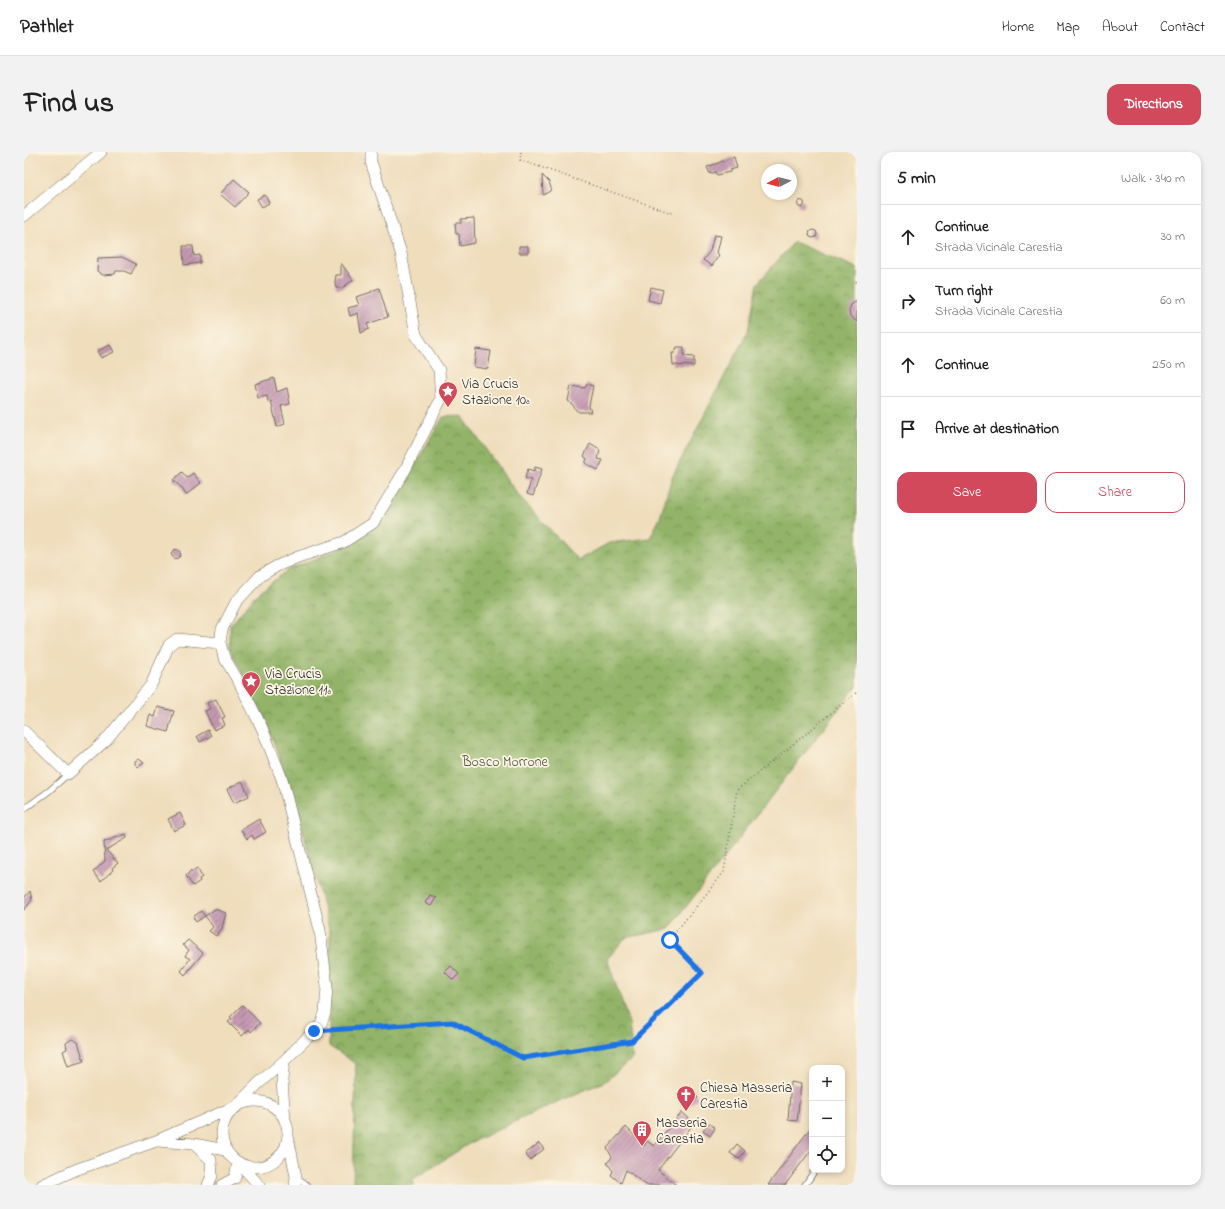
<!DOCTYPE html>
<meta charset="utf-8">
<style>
body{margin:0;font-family:"Indie Flower",sans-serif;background:#f2f2f2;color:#222}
.controls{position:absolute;right:12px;bottom:12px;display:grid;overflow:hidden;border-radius:8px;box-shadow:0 2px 6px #0003}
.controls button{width:36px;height:36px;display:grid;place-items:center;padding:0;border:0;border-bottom:1px solid #e0e0e0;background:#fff;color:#222;font:20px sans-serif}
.compass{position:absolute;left:737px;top:12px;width:36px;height:36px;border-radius:50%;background:#fff;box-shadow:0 2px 6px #0003;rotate:263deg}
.stop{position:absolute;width:12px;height:12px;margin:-9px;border:3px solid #1a73e8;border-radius:50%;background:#fff}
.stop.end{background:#1a73e8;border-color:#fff;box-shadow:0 1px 4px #0008}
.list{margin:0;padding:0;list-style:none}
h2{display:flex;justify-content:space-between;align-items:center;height:52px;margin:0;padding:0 16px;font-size:17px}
h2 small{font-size:13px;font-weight:400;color:#767676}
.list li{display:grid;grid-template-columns:26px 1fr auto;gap:12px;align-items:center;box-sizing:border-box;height:64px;padding:0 16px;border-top:1px solid #e0e0e0}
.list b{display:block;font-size:15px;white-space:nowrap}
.list p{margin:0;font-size:13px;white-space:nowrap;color:#767676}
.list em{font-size:13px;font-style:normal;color:#767676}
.actions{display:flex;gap:8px;padding:12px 16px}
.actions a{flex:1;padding:9px 0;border:1px solid #d1495b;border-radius:12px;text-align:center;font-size:14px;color:#d1495b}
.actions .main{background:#d1495b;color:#fff}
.icon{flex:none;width:22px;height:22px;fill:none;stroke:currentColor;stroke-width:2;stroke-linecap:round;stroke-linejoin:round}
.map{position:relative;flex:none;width:833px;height:1033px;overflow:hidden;border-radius:12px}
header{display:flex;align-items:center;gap:24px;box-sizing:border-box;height:56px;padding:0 20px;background:#fff;border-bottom:1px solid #e0e0e0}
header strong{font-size:19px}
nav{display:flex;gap:22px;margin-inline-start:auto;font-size:14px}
.intro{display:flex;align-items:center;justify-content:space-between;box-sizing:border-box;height:96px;padding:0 24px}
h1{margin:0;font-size:28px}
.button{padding:10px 18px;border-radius:12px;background:#d1495b;color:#fff;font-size:14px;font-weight:700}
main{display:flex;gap:24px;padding:0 24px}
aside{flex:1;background:#fff;border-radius:12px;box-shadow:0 2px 6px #0003}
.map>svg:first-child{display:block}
.forest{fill:url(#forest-crowns);stroke:#5e6f49}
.building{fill:url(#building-hatch)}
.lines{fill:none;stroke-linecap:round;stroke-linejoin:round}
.lane-casing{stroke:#70695d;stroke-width:7}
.street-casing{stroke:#70695d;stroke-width:12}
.path{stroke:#70695d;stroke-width:1.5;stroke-dasharray:1 3;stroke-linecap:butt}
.lane{stroke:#fff;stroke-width:5.5}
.street{stroke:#fff;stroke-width:11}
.route{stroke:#1a73e8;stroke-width:5}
.labels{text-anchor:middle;stroke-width:3.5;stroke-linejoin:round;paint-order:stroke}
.poi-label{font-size:14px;fill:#2b2b2b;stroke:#fcf5e5;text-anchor:start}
.park-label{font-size:14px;fill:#4e543e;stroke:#fcf5e5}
</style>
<header>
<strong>Pathlet</strong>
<nav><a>Home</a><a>Map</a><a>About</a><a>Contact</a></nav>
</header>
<div class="intro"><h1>Find us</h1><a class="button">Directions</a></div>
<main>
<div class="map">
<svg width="833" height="1033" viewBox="0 0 833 1033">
<defs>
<pattern id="forest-crowns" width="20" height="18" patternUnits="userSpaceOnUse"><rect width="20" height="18" fill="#92b367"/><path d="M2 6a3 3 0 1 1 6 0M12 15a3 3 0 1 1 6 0" fill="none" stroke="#779255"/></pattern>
<pattern id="building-hatch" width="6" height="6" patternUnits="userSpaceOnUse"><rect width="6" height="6" fill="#c498b2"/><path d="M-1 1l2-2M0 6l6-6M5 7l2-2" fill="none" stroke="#9f7c91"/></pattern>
</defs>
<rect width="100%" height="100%" fill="#fcf5e5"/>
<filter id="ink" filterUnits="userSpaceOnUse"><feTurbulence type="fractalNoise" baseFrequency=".025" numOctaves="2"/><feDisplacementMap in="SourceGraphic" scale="8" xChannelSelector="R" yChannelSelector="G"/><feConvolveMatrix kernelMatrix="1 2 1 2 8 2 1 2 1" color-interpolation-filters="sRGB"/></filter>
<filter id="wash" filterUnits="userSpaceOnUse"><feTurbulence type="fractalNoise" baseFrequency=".012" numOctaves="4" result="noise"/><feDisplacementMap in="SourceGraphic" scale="16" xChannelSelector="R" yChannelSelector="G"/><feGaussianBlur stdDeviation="0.9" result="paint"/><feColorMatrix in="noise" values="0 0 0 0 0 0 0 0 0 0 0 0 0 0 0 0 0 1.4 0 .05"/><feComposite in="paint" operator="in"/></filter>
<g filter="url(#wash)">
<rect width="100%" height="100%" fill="#efddbb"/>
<path class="forest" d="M770 90 833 116V535L830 537 645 777 601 786 583 807 605 871 609 906 580 930 537 948 446 991 388 1028 391 1033H329L332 912 305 894 306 780 272 653 245 577 206 496V474L233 441 264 418 317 396 351 377 379 334 419 265 438 264 494 343 554 408 585 391 626 386 636 366 648 325 724 179 733 132Z"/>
<g id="blocks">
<path class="building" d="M710 5 713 16 706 18V20L693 23 691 20 686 22 683 15Z
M518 23 525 30 527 36 526 39 519 43Z
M210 27 225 40 211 55 196 42Z
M241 43 245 51 238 55 233 47Z
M773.5 52a3.5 3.5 0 1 1 7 0a3.5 3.5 0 1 1-7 0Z
M450 66 451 91 436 94 435 82H432L431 71H437V67Z
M785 82a4 4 0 1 1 8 0a4 4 0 1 1-8 0Z
M690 83 697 84 693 101 695 103 688 114 679 108 686 99Z
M159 94H169L170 104 176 103V111L160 113Z
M495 94H504V101H495Z
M98 105 112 112 107 122 100 119H92L91 122 79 123 77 122 73 119 74 106Z
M317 111 329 128 318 136H312L311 130 312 123H317Z
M627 135 639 138 636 151 624 148Z
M355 136 364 165 343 172 345 177 337 181 334 161 326 164 324 156 335 153 332 145 348 140 347 139Z
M833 149V170L826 164 825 159 827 153Z
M86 193 90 200 77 206 73 199Z
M653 195H660V204L670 205V214L649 213 648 201H651Z
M452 197 467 199 464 217 450 215Z
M250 226 253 240 263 236 266 252 257 254 261 272 253 275 247 249 244 250 243 244 234 246 231 232Z
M563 232 569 234 565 254 567 260H555L551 257 549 253 544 249 547 234 561 236Z
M566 292 576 298 574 307 579 308 574 318 561 311 563 307 560 304Z
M511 315 518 317 509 344 503 342 507 328 501 326 504 317 510 319Z
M158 320 163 326 169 321 177 331 162 343 157 335 149 328Z
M147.5 402a4.5 4.5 0 1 1 9 0a4.5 4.5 0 1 1-9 0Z
M192 547 201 565 198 566 201 573 190 578 181 559 186 557 183 551Z
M134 555 150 559 144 580 123 574 126 563 131 565Z
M184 578 187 584 176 590 173 584Z
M115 607 120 611 114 615 111 612V609Z
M218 629 225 644 210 651 203 637Z
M156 661 162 673 150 679 144 667Z
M235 667 242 680 230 687 228 683 223 687 217 678Z
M102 682 103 686 82 698 94 711 88 716 89 718 77 729 69 720 81 709 80 690Z
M173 716 178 725 175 727 176 729 169 734 162 724 167 718 168 720Z
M6 739 8 748 0 758V746Z
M406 743 412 746 407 754 401 751Z
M191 757 202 761 198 776 192 784 185 779 189 775 181 764Z
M177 759 181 764 172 770 169 765Z
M164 788 179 801 161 823 157 819 166 807 161 804 165 798 159 793Z
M427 814 435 822 429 828 421 820Z
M218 853 236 871 227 880 225 877 218 884 204 870 208 867 206 865Z
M48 887 54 890 60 909 44 914 39 899 43 897 42 891Z
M767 930 777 932 773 969 764 968Z
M665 935 674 946 667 952 656 938Z
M658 960 670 971 634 1018 652 1033H622L602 1018 597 1031 587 1023 589 1019 583 1011 588 1005 583 996 602 975 620 994 623 989 630 994Z
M685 971 691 976 686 984 679 978Z
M788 974V997L761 1033H744Z
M515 991 520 997 506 1008 501 1002Z
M713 992 721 999 715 1007 706 1001Z"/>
</g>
</g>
<g filter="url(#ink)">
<use href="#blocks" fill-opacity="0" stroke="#70695d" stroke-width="1"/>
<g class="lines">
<g class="lane-casing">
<path id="lane" d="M0 657 25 639 44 622
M272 1025 283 1033
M781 1033 791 1018"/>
</g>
<g class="street-casing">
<path id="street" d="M0 64 77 0
M0 579 44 622 82 588 127 533 145 493 153 487 196 491
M260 909 258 928 261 969
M198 982a33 33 0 1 1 66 0a33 33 0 1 1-66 0Z
M264 984 272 1025 271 1033
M134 989 170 992 201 998
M170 992 187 1008 188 1024 184 1033
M214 1010 235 1033
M18 1033 51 1018 132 989 212 954 235 931 260 909 297 872 301 861 303 835 296 778 258 627 238 576 216 532 200 505 196 491 198 477 212 450 236 424 253 414 274 405 320 390 349 371 381 318 417 247 415 218 392 183 377 101 347 10V0
M198 1033 211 1026 214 1010"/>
</g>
<path class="path" d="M497 0 496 8 648 61
M832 130 833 129
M304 878 428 870 499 906 608 889 678 821 646 787 700 720 713 638 833 540"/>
<use href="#lane" class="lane"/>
<use href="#street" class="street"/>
</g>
</g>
<g class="lines" filter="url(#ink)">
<path class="route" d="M290 879 428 870 499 906 608 889 678 821 646 788"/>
</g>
<defs>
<g id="sight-pin" transform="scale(1)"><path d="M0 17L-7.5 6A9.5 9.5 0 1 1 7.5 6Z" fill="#d1495b" stroke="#fcf5e5"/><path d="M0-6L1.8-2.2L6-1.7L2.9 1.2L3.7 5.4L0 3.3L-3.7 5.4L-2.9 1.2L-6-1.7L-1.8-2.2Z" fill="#fff"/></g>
<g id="church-pin" transform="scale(1)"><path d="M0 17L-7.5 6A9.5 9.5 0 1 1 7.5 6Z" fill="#d1495b" stroke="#fcf5e5"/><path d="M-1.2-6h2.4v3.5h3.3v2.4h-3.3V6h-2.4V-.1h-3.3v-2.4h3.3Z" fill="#fff"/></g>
<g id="building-pin" transform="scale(1)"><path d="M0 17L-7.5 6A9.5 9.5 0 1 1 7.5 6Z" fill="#d1495b" stroke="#fcf5e5"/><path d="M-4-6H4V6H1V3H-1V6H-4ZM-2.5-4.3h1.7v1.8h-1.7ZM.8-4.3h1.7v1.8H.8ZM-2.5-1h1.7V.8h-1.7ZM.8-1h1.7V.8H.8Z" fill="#fff"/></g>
</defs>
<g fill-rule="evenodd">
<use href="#sight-pin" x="424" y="239"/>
<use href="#sight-pin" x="227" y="529"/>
<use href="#church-pin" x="662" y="943"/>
<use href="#building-pin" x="618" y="978"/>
</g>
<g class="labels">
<g class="poi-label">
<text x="438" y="236">Via Crucis<tspan x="438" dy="16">Stazione 10ª</tspan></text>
<text x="241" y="526">Via Crucis<tspan x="241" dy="16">Stazione 11ª</tspan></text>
<text x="676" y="940">Chiesa Masseria<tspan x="676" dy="16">Carestia</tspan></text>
<text x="632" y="975">Masseria<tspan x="632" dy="16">Carestia</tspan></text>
</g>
<g class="park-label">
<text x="481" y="614">Bosco Morrone</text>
</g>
</g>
</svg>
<div class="controls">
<button>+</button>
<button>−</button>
<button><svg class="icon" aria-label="locate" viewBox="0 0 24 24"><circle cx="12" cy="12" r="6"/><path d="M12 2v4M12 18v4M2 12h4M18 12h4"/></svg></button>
</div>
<svg class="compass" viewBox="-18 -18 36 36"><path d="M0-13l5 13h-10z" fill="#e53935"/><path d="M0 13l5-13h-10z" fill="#767676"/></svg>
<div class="stop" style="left:646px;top:788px"></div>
<div class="stop end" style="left:290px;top:879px"></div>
</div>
<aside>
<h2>5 min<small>Walk · 340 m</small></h2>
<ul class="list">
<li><svg class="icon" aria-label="ahead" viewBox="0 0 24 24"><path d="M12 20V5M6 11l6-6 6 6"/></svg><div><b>Continue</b><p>Strada Vicinale Carestia</p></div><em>30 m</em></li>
<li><svg class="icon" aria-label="right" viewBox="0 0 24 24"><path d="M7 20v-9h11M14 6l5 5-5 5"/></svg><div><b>Turn right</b><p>Strada Vicinale Carestia</p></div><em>60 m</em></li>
<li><svg class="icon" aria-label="ahead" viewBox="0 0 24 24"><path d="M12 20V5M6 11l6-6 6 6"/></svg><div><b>Continue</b></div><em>250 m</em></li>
<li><svg class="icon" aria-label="arrive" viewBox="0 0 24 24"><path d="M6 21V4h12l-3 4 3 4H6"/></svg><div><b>Arrive at destination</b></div></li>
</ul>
<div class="actions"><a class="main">Save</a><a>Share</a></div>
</aside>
</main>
